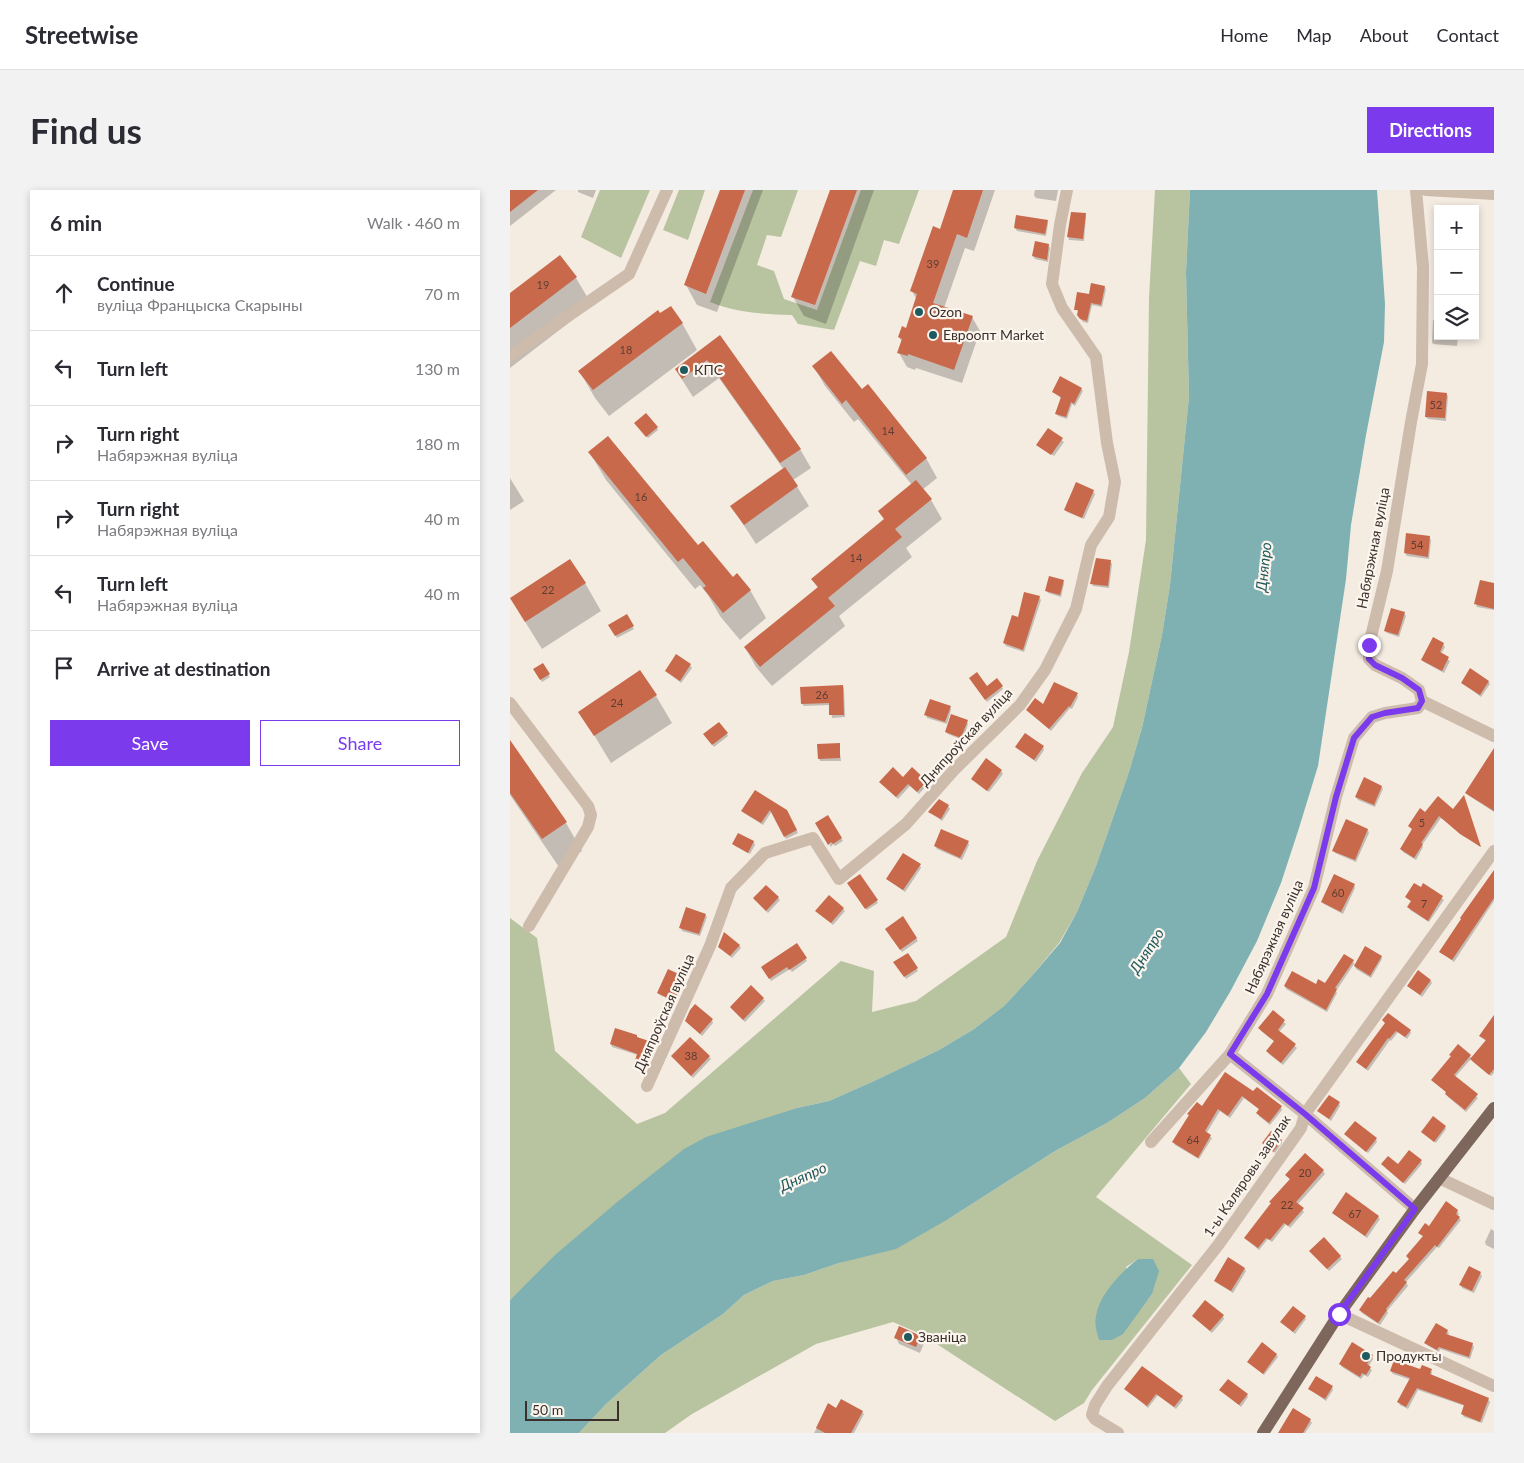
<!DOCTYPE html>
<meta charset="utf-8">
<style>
body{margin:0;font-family:Lato,sans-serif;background:#f2f2f3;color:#2b2b33}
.controls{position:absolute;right:15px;top:15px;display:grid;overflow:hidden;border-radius:0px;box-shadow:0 2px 8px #0003}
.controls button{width:45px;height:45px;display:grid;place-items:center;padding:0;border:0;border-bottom:1px solid #e1e1e2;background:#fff;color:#2b2b33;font:25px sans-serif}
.scale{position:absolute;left:15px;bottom:12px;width:94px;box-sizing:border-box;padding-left:5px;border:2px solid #3b302b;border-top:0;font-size:14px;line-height:18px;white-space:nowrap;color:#3b302b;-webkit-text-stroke:4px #fbf5ee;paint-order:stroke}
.stop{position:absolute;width:15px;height:15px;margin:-11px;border:4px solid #7c3aed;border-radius:50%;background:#fff}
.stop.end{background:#7c3aed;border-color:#fff;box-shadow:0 1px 5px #0008}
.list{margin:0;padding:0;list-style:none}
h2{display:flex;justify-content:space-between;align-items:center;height:65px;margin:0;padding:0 20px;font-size:21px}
h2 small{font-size:16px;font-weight:400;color:#7c7c81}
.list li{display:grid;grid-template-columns:32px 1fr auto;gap:15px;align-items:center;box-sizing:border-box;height:75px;padding:0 20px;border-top:1px solid #e1e1e2}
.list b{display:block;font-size:19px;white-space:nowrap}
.list p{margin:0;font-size:16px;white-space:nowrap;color:#7c7c81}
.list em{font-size:16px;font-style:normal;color:#7c7c81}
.actions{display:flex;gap:10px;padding:15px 20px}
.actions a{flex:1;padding:11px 0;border:1px solid #7c3aed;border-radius:0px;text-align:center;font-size:18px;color:#7c3aed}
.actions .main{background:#7c3aed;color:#fff}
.icon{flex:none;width:28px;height:28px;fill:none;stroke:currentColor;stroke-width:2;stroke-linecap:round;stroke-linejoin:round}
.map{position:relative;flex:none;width:984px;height:1243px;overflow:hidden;border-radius:0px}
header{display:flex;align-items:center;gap:30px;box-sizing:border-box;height:70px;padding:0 25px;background:#fff;border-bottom:1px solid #e1e1e2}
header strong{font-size:24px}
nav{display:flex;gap:28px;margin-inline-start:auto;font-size:18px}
.intro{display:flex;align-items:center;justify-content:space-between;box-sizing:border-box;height:120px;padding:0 30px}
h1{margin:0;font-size:35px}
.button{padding:12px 22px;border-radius:0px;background:#7c3aed;color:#fff;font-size:18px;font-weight:700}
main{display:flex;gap:30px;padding:0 30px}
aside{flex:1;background:#fff;border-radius:0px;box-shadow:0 2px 8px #0003}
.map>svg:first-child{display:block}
.green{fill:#b8c4a0;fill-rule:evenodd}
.water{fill:#7fb0b2}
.shadow{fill:#0003}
.building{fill:#c8694b}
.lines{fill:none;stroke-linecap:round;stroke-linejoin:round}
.minor{stroke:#cdbbac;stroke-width:12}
.major{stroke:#7d675c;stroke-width:12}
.route{stroke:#7c3aed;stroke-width:6}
.poi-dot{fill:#1f5a5e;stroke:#fbf5ee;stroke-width:2}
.labels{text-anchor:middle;stroke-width:4.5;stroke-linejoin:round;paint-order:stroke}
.number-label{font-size:11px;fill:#5e3e33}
.poi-label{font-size:14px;fill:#3b302b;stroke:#fbf5ee;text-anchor:start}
.street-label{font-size:14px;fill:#3b302b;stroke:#fbf5ee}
.water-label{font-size:15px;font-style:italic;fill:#1f5a5e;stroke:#fbf5ee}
</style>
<header>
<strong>Streetwise</strong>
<nav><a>Home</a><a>Map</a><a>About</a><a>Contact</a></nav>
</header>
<div class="intro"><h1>Find us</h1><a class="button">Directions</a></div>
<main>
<aside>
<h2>6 min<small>Walk · 460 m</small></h2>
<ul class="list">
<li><svg class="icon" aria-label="ahead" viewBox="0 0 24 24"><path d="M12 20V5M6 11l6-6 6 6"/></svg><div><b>Continue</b><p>вуліца Францыска Скарыны</p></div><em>70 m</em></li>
<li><svg class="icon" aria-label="left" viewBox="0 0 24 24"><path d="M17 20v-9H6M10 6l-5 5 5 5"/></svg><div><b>Turn left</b></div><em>130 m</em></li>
<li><svg class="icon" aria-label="right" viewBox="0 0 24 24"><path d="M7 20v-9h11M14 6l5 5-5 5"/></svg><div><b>Turn right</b><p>Набярэжная вуліца</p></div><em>180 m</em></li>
<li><svg class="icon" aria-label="right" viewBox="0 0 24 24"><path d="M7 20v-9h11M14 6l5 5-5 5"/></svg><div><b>Turn right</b><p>Набярэжная вуліца</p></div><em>40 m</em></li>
<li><svg class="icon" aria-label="left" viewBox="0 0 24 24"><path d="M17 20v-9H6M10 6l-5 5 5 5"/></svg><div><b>Turn left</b><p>Набярэжная вуліца</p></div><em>40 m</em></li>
<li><svg class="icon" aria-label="arrive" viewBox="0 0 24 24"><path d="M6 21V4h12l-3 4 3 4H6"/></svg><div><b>Arrive at destination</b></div></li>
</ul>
<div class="actions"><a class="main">Save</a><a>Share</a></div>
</aside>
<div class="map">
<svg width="984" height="1243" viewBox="0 0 984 1243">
<rect width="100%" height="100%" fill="#f4ebe1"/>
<path class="green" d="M90 0H140L111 68 71 47Z
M169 0H195L178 50 153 40Z
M243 0H288L271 47 257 45 247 75 264 81 274 109 307 120 351 0H409L389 54 374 50 366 76 350 71 324 140 288 134 282 125C253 124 227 123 200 112Z
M645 0H680L676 83 679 207 660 395 652 445 632 538 618 585 586 676 567 722 549 753 520 788 494 816 464 839 429 860 364 891 319 911 287 918 260 928 131 994 77 1038 0 1110V728L27 748 45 861 127 934 155 923 331 771 364 781 362 822 406 811 496 747 527 671 572 583 603 537 619 462 636 350 639 108Z
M669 878 681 894 586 1007 682 1075 582 1200 574 1213 545 1231 413 1145 383 1132 306 1154 182 1224 155 1243H69L96 1214 151 1165 213 1124 234 1105 263 1091 294 1085 329 1073 440 1028 545 961 597 933 635 908ZM628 1069H643L642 1104 632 1117 616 1077Z"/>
<path class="water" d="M680 0H867L875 114 874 152 856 245 841 335 836 389 808 576 789 638 771 693 747 751 720 802 696 842 669 878 635 908 597 933 545 961 440 1028 386 1059 329 1073 294 1085 263 1091 234 1105 213 1124 151 1165 96 1214 69 1243H0V1110L45 1065 106 1013 174 959 196 947 287 918 319 911 364 891 429 860 464 839 494 816 520 788 550 753 567 722 586 676 618 585 632 538 652 445 660 395 679 207 676 83Z
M628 1069H643L649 1081 642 1104 613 1144 602 1150H589C587 1142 584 1135 586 1126 589 1105 611 1082 628 1069Z"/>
<path class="shadow" d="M0 0H46L0 36Z
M68 0H86L83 8 68 2Z
M211 0H253L207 122 187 115 176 95Z
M321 0H364L316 134 294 126 283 107Z
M445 0H485L464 61 455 58 434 118 462 127 470 141 452 193 406 178 405 180 397 177 389 163 392 152 389 147 397 139 407 110 402 101 431 40Z
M525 0H548L546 11 526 8 524 5Z
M575 25 576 27 574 51 559 50 558 47Z
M537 31 538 34 536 46 507 41 505 38Z
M538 55 540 58 538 72 525 69 523 66Z
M66 88 82 115 0 178V104Z
M594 97 596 99 592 117 582 115 578 133 573 132 568 125 569 122 565 119 580 106Z
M150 124 172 133 187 160 99 226 85 208 70 182Z
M923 130H928V146H948L947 156 923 154 922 152Z
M210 147 290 259 301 278 283 290 299 316 246 354 222 317 274 280 209 188 183 207 166 180Z
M304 177 351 200 416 268 427 288 412 300 421 310 432 329 396 358 402 367 329 426 335 436 262 496 246 477 235 457 308 398 302 389 375 330 402 295 348 229 344 232 315 196Z
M571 199 573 201 565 216 562 214 557 229 548 226 547 224 552 209 543 202Z
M936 204 938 206 936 231 918 229 916 227Z
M127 236 147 237 148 240 138 248Z
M539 240 554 252 544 266 528 255Z
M80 263 223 389 240 400 256 428 230 450 210 426 198 405 190 395 185 399 96 290Z
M0 288 14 311 0 320Z
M583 301 585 304 574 329 557 322 555 320Z
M919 347 921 350 919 369 897 366 895 363Z
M600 371 602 374 599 398 583 396 582 393Z
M553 391 554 394 551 407 538 403 537 401Z
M75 393 91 421 32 459 1 409Z
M984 394V420L967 417 966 414Z
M529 407 531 410 514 462 496 456 494 453 509 428Z
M894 423 896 426 889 447 877 443 875 441Z
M116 426 124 439 107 448 100 435Z
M933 454 935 457 931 464 940 471 934 483 914 472 912 470Z
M32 475 40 487 32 492 25 479Z
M180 475 182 478 171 493 156 481Z
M487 490 493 499 477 512 462 491 477 498Z
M978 491 980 494 971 507 952 493Z
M333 496 334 499 335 527 322 528 320 515 294 516 292 514Z
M567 504 568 507 562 519 560 518 541 541 518 520Z
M146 506 162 533 101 573 70 522Z
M440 517 441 520 437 534 417 528 416 525Z
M457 531 458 534 453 550 438 544 436 542Z
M217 544 218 546 204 557 196 547Z
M0 552 56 633 72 661 49 677 0 605Z
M329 555 331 571H310L309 568Z
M507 557H533L534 560 526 572Z
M984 571V622L958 605 957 603Z
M491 581 493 584 479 602 462 589Z
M393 589 416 592 418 594 409 604 400 596 388 609 372 594Z
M871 596 873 599 865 617 848 610 846 607Z
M245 601 277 621 288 643 276 649 262 621 253 635 234 623 233 621Z
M955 609 970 657 931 628 912 655 913 657 906 670 893 662 891 659 903 640 899 636 915 624 943 620Z
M438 616 440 619 432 631 419 622Z
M318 627 333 651 325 656 323 654 321 657 307 634Z
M837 631 858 640 859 643 846 672 825 663 824 660Z
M229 644 244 652 245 655 240 664 225 656 224 654Z
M458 652 459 655 452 670 427 659 425 656Z
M410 675 411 678 395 702 377 689Z
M984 681V711L944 772 931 762Z
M350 686 368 713 357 720 340 696Z
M844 695 845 698 833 724 814 714 812 712Z
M914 695 934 710 919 732 900 720 899 717 902 712 896 707 911 699Z
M268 708 270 710 258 723 244 709Z
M333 719 335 721 323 735 308 723Z
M195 725 197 727 190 746 172 741 171 738Z
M392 728 408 751 392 762 376 739Z
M229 755 231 758 222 768 210 757Z
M286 755 297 771 282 782 280 779 261 791 253 777Z
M397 764 408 781 396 789 385 772Z
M871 766 872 769 861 788 846 779 844 774 826 801 827 803 817 822 776 799 775 796 816 795 843 771 845 775Z
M174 788 175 790 165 812 150 805 148 803Z
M921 791 922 793 912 807 899 796Z
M253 809 255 811 235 832 221 818Z
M763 822 776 834 769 842 787 858 773 875 759 864 757 861 765 852 751 841Z
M202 830 203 833 192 846 177 831Z
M876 834 900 841 901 843 897 849 888 842 881 851 880 850 858 881 847 872Z
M984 834V883L981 886 963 872 961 869 945 887 968 908 956 922 938 907 937 903 923 890 942 867 940 865 960 866 962 869 976 851 970 846Z
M127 846 128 849 144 854 145 857 135 879 127 876 125 874 128 865 102 857 101 854Z
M180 848 201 869 183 888 162 866Z
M716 884 743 903 771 917 772 920 760 935 749 926 748 923 750 920 734 908 720 928 710 921 696 944 702 948 689 969 665 955 664 952 692 917Z
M829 913 830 916 821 931 808 921Z
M935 937 936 939 926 953 913 942Z
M836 945 866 949 867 952 858 963Z
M771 950 772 953 765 963 753 953Z
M911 971 912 974 895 994 872 974 888 976Z
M813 981 815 984 788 1014 794 1022 780 1038 776 1034 762 1052 758 1049 749 1060 737 1050 735 1048 780 990 777 986Z
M947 1021 949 1024 947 1026 951 1030 929 1058 927 1057 896 1092 898 1096 877 1121 878 1123 870 1135 852 1123 850 1120 900 1070 897 1066 914 1047 909 1043Z
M823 1023 868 1027 870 1029 857 1048Z
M981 1039 984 1041V1059L976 1055 975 1052Z
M802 1063 830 1067 832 1069 819 1081Z
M734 1078 736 1081 723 1103 707 1093 706 1091Z
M970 1083 972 1086 964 1103 952 1098 951 1095Z
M683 1126H713L714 1129 702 1143Z
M795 1127 796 1129 785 1144 772 1132Z
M937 1141 939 1143 938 1146 962 1154 964 1157 960 1169 930 1159 929 1162 917 1155 916 1153Z
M386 1147H411L414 1153 410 1163 389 1154Z
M766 1164 768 1167 754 1185 739 1172Z
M862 1166 863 1169 858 1177 862 1180 858 1187 854 1185 851 1189 832 1177 830 1174Z
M921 1180 922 1183 921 1186 978 1209 980 1212 972 1233 954 1227 952 1224 955 1216 908 1200 898 1219 890 1215 889 1212 901 1190 883 1184 881 1181Z
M822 1197 823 1200 816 1211 799 1199Z
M616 1199 672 1207 673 1210 666 1219 648 1205 638 1218Z
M711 1200 737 1205 738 1207 731 1217Z
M319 1215 327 1219 352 1222 354 1224 344 1243H304Z
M783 1220 800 1230 802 1233 795 1243H770Z"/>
<path class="building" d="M0 0H28L0 22Z
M210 0H235L196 104 174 95Z
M320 0H347L305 115 281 107Z
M443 0H473L457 48 447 44 423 113 463 126 444 180 398 164V166L387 163 392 149 388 147 392 136 396 138 407 104 400 101 423 36 430 39Z
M561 22 576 23 573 49 557 47Z
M506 25 538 30 535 44 504 38Z
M525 51 539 54 537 70 522 66Z
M50 65 67 87 0 138V103Z
M581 93 595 96 591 115 581 113 577 131 570 129 567 125 568 120H564L567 102 579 104Z
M161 116 173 133 83 200 68 181 148 120 150 123Z
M210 145 291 259 270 273 197 170 172 189 165 179Z
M321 161 352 199 358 194 417 268 396 285 336 210 332 214 302 176Z
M550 186 572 198 564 214 561 212 556 227 545 224 551 207 542 202Z
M917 201 937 203 935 228 915 227Z
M136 223 148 237 136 247 124 233Z
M538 238 553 248 541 265 526 255Z
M98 246 188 355 193 351 223 387 227 383 241 400 213 423 193 398 196 396 173 368 168 372 78 262Z
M275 277 288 296 234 335 220 316Z
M406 290 422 309 385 339 392 347 318 408 325 416 250 477 234 457 308 397 301 389 374 329 368 321Z
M566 292 584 300 572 328 554 320Z
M896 343 920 346 918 367 894 363Z
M586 368 601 370 598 396 580 394Z
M60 369 76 393 15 432 0 408Z
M539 386 554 390 550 405 535 401Z
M970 390 984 393V419L964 414Z
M514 402 530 406 513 460 493 453 502 425 508 427Z
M881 418 895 422 888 445 874 441Z
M117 424 124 436 105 446 98 435Z
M923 447 934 453 930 462 939 467 932 481 911 470Z
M166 464 181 474 170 491 155 481Z
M33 473 40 484 30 490 23 479Z
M960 478 979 491 970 505 951 493Z
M130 480 147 505 84 546 68 522Z
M467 482 477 496 487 488 493 496 475 510 459 488Z
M544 492 568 503 560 517 559 516 539 539 516 520 525 508 533 514Z
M333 495 334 525H319V513L291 514 290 497Z
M420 509 441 516 435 532 414 525Z
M441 524 458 530 451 548 435 542Z
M209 532 218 543 202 555 193 544Z
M515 543 534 556 524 570 505 557Z
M0 550 57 632 32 649 0 603Z
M330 553V568L308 569 307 554Z
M984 558V621L955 603Z
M476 568 492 580 477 601 461 589Z
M383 577 393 587 402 577 417 591 407 602 398 594 386 607 369 592Z
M854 587 872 596 864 615 845 607Z
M245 600 277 620 287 640 274 647 260 620 251 633 231 621Z
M954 605 971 657 950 644 929 626 911 653 913 654 904 668 890 659 902 639 898 636 910 618 915 622 928 606 943 619Z
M429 609 439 615 431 629 418 622Z
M318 625 332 648 323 654 321 652 318 655 305 633Z
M836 629 858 639 845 670 822 661Z
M431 639 459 651 450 668 424 656Z
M228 643 244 651 238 663 222 654Z
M393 663 411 674 393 700 376 689Z
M984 680V708L942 770 929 762 951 729 950 728Z
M350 684 368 710 355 719 337 693Z
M824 684 845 694 831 722 811 712Z
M904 693 911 697 913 693 933 706 918 731 897 717 901 711 895 707Z
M256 695 269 707 256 721 243 708Z
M319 705 334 718 321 733 305 721Z
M176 717 196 724 189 744 169 738Z
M393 726 407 748 390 760 375 739Z
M214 742 230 755 220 766 208 757Z
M287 753 297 768 279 780 277 777 259 789 251 777Z
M855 756 872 766 860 786 844 776Z
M398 763 408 778 394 787 383 772Z
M834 764 844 770 825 798 827 799 816 820 774 796 782 781 806 794 808 789 815 793Z
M158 779 175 787 164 811 147 803Z
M908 780 921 790 910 805 897 796Z
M241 795 254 808 233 830 220 817Z
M185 814 203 829 190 844 175 831 180 820Z
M763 820 775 830 768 840 786 854 771 873 756 861 764 851 748 838Z
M878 823 901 840 895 847 886 841 879 849 878 848 856 879 846 872 875 833 872 830Z
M984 825V879L979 885 960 869 976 850 969 846Z
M105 838 127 845V847L145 853 134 877 124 874 127 864 100 854Z
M180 847 200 866 181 886 161 866Z
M948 854 961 865 944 885 968 904 955 920 935 904 936 902 921 890 941 866 939 865Z
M715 882 743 901 747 897 772 916 759 933 746 923 749 919 732 906 718 926 708 919 695 941 701 945 688 968 662 952 679 925 677 924 687 912 692 916Z
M819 905 830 912 819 929 807 921Z
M923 926 936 936 924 952 911 942Z
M845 931 867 948 856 962 834 944Z
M761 941 772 950 763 962 752 953Z
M899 960 912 970 893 993 871 974 878 966 888 974Z
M795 963 814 980 786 1012 794 1018 778 1036 774 1033 760 1050 756 1048 748 1058 734 1048 761 1013 759 1012 780 989 775 985Z
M836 1002 869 1026 855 1046 822 1023Z
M936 1011 948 1020 946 1024 950 1027 927 1057 925 1055 894 1090 897 1092 876 1119 877 1120 868 1133 849 1120 858 1107 860 1108 883 1081 886 1083 899 1069 896 1066 913 1046 908 1043 915 1033 919 1036Z
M814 1047 831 1066 817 1079 799 1061Z
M718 1067 735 1078 721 1101 704 1091Z
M959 1076 971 1082 962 1101 949 1095Z
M695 1110 714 1125 700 1141 682 1126Z
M783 1116 796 1126 783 1142 770 1132Z
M926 1133 938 1140 936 1144 963 1153 959 1167 929 1157 927 1160 914 1153Z
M389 1136 411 1146 406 1157 384 1148Z
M752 1152 767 1164 753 1184 737 1172Z
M842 1152 863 1165 857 1174 861 1177 856 1185 852 1183 850 1187 829 1174Z
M884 1170 910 1179 912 1175 922 1179 920 1184 979 1208 970 1232 951 1224 954 1215 907 1198 896 1217 887 1212 900 1188 880 1181Z
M632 1176 673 1206 664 1217 646 1204 637 1216 614 1199Z
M806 1186 823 1196 815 1209 798 1199Z
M718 1189 738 1204 729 1215 709 1200Z
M331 1209 353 1221 341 1243H315L306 1238 318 1213 326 1218Z
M783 1218 801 1229 793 1243H768Z"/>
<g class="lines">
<path class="minor" d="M916 0 984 4
M0 166 119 84 157 0
M912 511 984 546
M0 513 78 616 81 625 78 637 19 736
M720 864 795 924 905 1019
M137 896 200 756 221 698 255 663 303 648 329 689 396 634 444 580 510 515 535 480 566 419 581 355 599 327 605 292 597 253 586 167 552 118 542 94 550 35 557 0
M641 952 720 864 757 804 804 698 826 607 844 548 862 527 875 523 908 518 912 511 909 500 892 488 865 475 859 469V455L877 381 901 232 912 174 913 77 906 0
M929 988 984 1014
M829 1124 984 1196
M608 1243 585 1229 582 1225 585 1215 597 1196 709 1054 791 938 795 924 984 661"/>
<path class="major" d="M753 1243 829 1124 905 1019 984 918"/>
</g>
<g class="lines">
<path class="route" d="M829 1124 905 1019 795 924 720 864 757 804 804 698 826 607 844 548 862 527 875 523 908 518 912 511 909 500 892 488 865 475 859 469V455"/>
</g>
<g class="poi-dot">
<circle cx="409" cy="122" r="5"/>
<circle cx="423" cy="145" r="5"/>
<circle cx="174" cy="180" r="5"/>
<circle cx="398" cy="1147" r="5"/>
<circle cx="856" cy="1166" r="5"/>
</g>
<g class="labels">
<g class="number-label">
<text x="423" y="78">39</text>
<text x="33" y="99">19</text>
<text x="116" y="164">18</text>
<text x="926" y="219">52</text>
<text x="378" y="245">14</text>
<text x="131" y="311">16</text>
<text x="907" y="359">54</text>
<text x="346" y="372">14</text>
<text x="38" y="404">22</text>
<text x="312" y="509">26</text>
<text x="107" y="517">24</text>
<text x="912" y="637">5</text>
<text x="828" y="707">60</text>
<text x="914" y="718">7</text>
<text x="181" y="870">38</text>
<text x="683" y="954">64</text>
<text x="795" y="987">20</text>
<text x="777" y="1019">22</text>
<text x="845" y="1028">67</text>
</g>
<g class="poi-label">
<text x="419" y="127">Ozon</text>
<text x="433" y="150">Евроопт Market</text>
<text x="184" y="185">КПС</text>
<text x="408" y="1152">Званіца</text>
<text x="866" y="1171">Продукты</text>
</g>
<g class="street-label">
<text transform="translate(863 358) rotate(-79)" y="5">Набярэжная вуліца</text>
<text transform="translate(456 547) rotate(-47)" y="5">Дняпроўская вуліца</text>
<text transform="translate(764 747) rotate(-66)" y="5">Набярэжная вуліца</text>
<text transform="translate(154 823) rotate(-66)" y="5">Дняпроўская вуліца</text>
<text transform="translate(737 986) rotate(-56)" y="5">1-ы Каляровы завулак</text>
</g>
<g class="water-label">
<text transform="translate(754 377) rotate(-84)" y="5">Дняпро</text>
<text transform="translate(637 761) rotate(-57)" y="5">Дняпро</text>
<text transform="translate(293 987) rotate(-24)" y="5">Дняпро</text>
</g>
</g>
</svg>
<div class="controls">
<button>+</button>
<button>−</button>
<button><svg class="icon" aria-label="layers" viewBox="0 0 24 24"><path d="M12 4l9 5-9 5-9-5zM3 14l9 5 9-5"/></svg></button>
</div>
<div class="scale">50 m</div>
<div class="stop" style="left:829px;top:1124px"></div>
<div class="stop end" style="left:859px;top:455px"></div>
</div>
</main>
